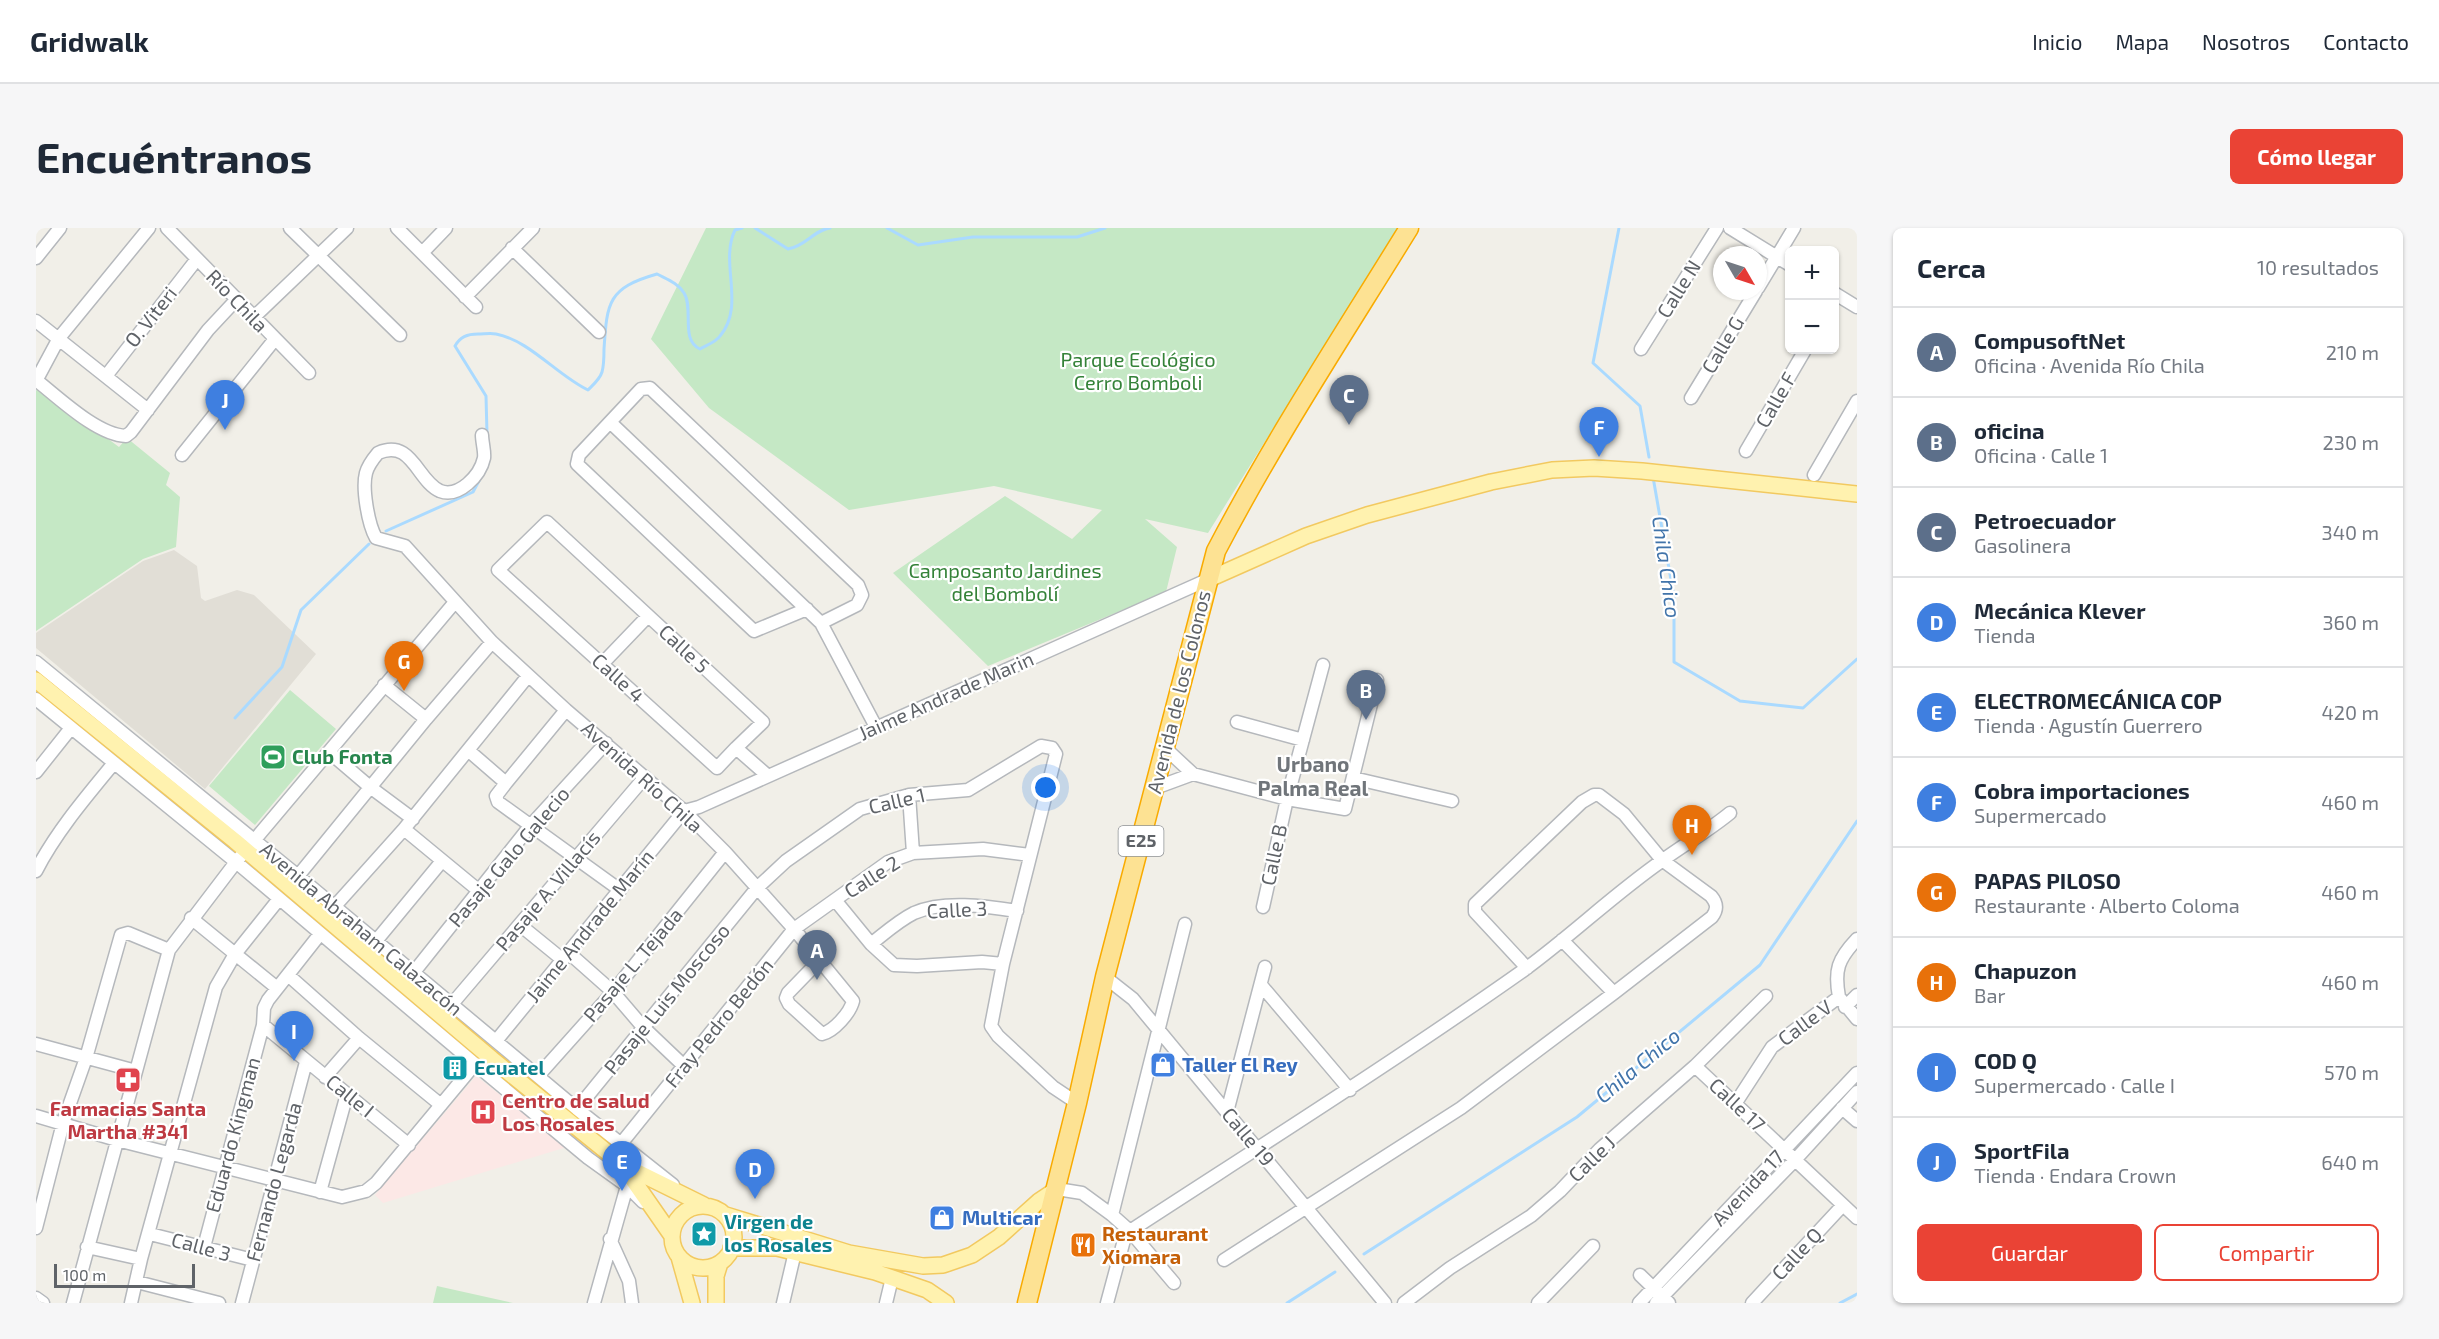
<!DOCTYPE html>
<html lang="es">
<meta charset="utf-8">
<style>
body{margin:0;font-family:"Exo 2",sans-serif;background:#f6f6f7;color:#1f2937}
.controls{position:absolute;right:18px;top:18px;display:grid;overflow:hidden;border-radius:9px;box-shadow:0 2px 4px #0004}
.controls button{width:54px;height:54px;display:grid;place-items:center;padding:0;border:0;border-bottom:2px solid #e0e1e3;background:#fff;color:#1f2937;font:30px sans-serif}
.compass{position:absolute;left:1677px;top:18px;width:54px;height:54px;border-radius:50%;background:#fff;box-shadow:0 2px 4px #0004;rotate:129deg}
.scale{position:absolute;left:18px;bottom:15px;width:141px;box-sizing:border-box;padding-left:6px;border:3px solid #5f6368;border-top:0;font-size:16px;line-height:21px;white-space:nowrap;color:#5f6368;-webkit-text-stroke:4px #fff;paint-order:stroke}
.you{position:absolute;left:1010px;top:560px;width:21px;height:21px;margin:-15px;border:4px solid #fff;border-radius:50%;background:#1a73e8;box-shadow:0 0 0 9px #1a73e833}
.badge{display:grid;place-items:center;width:39px;height:39px;border-radius:50%;background:#ea4335;color:#fff;font-size:20px;font-weight:700}
.pin{position:absolute;translate:-50% -50px;filter:drop-shadow(0 2px 3px #0008)}
.pin::after{content:'';position:absolute;top:32px;width:21px;height:18px;background:inherit;clip-path:polygon(0 0,100% 0,50% 100%)}
.list{margin:0;padding:0;list-style:none}
h2{display:flex;justify-content:space-between;align-items:center;height:78px;margin:0;padding:0 24px;font-size:26px}
h2 small{font-size:20px;font-weight:400;color:#747a83}
.list li{display:grid;grid-template-columns:39px 1fr auto;gap:18px;align-items:center;box-sizing:border-box;height:90px;padding:0 24px;border-top:2px solid #e0e1e3}
.list b{display:block;font-size:22px;white-space:nowrap}
.list p{margin:0;font-size:20px;white-space:nowrap;color:#747a83}
.list em{font-size:20px;font-style:normal;color:#747a83}
.actions{display:flex;gap:12px;padding:18px 24px}
.actions a{flex:1;padding:14px 0;border:2px solid #ea4335;border-radius:9px;text-align:center;font-size:21px;color:#ea4335}
.actions .main{background:#ea4335;color:#fff}
.map{position:relative;flex:none;width:1821px;height:1075px;overflow:hidden;border-radius:9px}
header{display:flex;align-items:center;gap:36px;box-sizing:border-box;height:84px;padding:0 30px;background:#fff;border-bottom:2px solid #e0e1e3}
header strong{font-size:28px}
nav{display:flex;gap:33px;margin-inline-start:auto;font-size:21px}
.intro{display:flex;align-items:center;justify-content:space-between;box-sizing:border-box;height:144px;padding:0 36px}
h1{margin:0;font-size:42px}
.button{padding:15px 27px;border-radius:9px;background:#ea4335;color:#fff;font-size:21px;font-weight:700}
main{display:flex;gap:36px;padding:0 36px}
aside{flex:1;background:#fff;border-radius:9px;box-shadow:0 2px 4px #0004}
.map>svg:first-child{display:block}
.education{fill:#e1ded6}
.medical{fill:#fce8e6}
.green{fill:#c5e8c5}
.lines{fill:none;stroke-linecap:round;stroke-linejoin:round}
.stream{stroke:#aadaff;stroke-width:3}
.minor-casing{stroke:#b5b8bc;stroke-width:15}
.major-casing{stroke:#f2c960;stroke-width:18}
.highway-casing{stroke:#f9ab00;stroke-width:21}
.minor{stroke:#fff;stroke-width:12}
.major{stroke:#fff2af;stroke-width:15}
.highway{stroke:#fde293;stroke-width:18}
.labels{text-anchor:middle;stroke-width:4.5;stroke-linejoin:round;paint-order:stroke}
.shield{fill:#fff;stroke:#8f9295;stroke-width:1.5}
.shield-label{font-size:18px;font-weight:bold;fill:#5f6368}
.street-label{font-size:20px;fill:#5f6368;stroke:#fff}
.park-label{font-size:20px;fill:#348238;stroke:#fff}
.leisure-label{font-size:20px;font-weight:bold;fill:#27864d;stroke:#fff;text-anchor:start}
.shop-label{font-size:20px;font-weight:bold;fill:#366cbe;stroke:#fff;text-anchor:start}
.culture-label{font-size:20px;font-weight:bold;fill:#0d838f;stroke:#fff;text-anchor:start}
.health-label{font-size:20px;font-weight:bold;fill:#be3a42;stroke:#fff;text-anchor:start}
.food-label{font-size:20px;font-weight:bold;fill:#c56008;stroke:#fff;text-anchor:start}
.water-label{font-size:21px;font-style:italic;fill:#4174aa;stroke:#fff}
.neighbourhood-label{font-size:21px;font-weight:bold;fill:#70757a;stroke:#fff}
</style>
<header>
<strong>Gridwalk</strong>
<nav><a>Inicio</a><a>Mapa</a><a>Nosotros</a><a>Contacto</a></nav>
</header>
<div class="intro"><h1>Encuéntranos</h1><a class="button">Cómo llegar</a></div>
<main>
<div class="map">
<svg width="1821" height="1075" viewBox="0 0 1821 1075">
<rect width="100%" height="100%" fill="#f1efe8"/>
<path class="education" d="M138 322 161 338 165 370 169 373 201 362 218 367 280 426 169 561 0 420V405L107 333Z"/>
<path class="medical" d="M440 848 531 919 347 975 339 967Z"/>
<path class="green" d="M670 0H1362L1172 305 1109 291 1141 319 1130 364 952 438 857 345 969 268 1036 311 1066 282 958 258 813 282 673 180 615 111Z
M2 159 83 219 91 210 134 245 130 257 144 269 140 319 107 331 0 403V163Z
M254 462 300 501 219 597 173 558Z
M401 1058 477 1075H397Z"/>
<g class="lines">
<path class="stream" d="M719 0 752 21C770 18 778 2 794 0
M851 0 882 17 937 9H1041L1069 0
M1583 0 1557 135 1604 178 1613 229
M451 206 450 168 419 118C424 109 431 106 442 106 448 106 455 105 460 106 493 112 522 148 552 162 557 157 564 151 566 144 568 137 568 128 568 121 571 74 572 60 621 46 630 51 642 55 648 65 658 81 644 112 664 121 671 117 680 114 684 108 710 77 683 35 699 2L706 0
M1617 249 1638 369V434L1704 473 1767 480 1821 431
M350 303 437 264 452 236
M199 490 246 439 265 382 333 316
M1328 1026 1541 889 1724 737 1821 593
M1251 1075 1299 1044
M1804 1075 1821 1066"/>
<g class="minor-casing">
<path id="minor" d="M131 0 273 145
M254 0 364 107
M361 0 440 79
M1694 0 1754 37
M476 20 563 104
M387 24 410 0
M0 30 24 0
M1722 60 1758 0
M1798 65 1821 79
M429 69 497 0
M217 90 311 0
M0 93 112 182
M1605 121 1681 0
M70 148 161 31
M0 152C23 170 61 207 90 208L95 204 172 102 200 72
M0 153 23 110 113 0
M1655 170 1720 63
M575 195 785 395 840 499
M446 207C446 214 449 224 448 230 444 248 423 270 404 263 381 253 376 210 342 225 337 231 332 237 330 245 326 260 332 296 340 310L369 318 456 414 530 482 648 583 689 624 758 701 817 773C814 785 798 803 786 806L753 776 750 770 752 765 783 733
M1710 223 1769 122
M146 227 239 111
M1778 247 1821 173
M771 381 718 403 541 236 543 227 605 161 614 160 822 357 826 367 821 377 785 395
M0 434 262 648 541 881 637 957
M566 436 612 388
M348 457 390 491
M0 471 200 634 439 836 552 930 591 958 607 974
M1201 494 1267 512
M700 520 681 540 462 342 511 294 727 494 700 520 732 548
M1129 520 1157 546
M433 523 470 555 460 568 462 574 584 662
M293 524 334 559 377 591
M0 544 35 500
M1317 550 1416 573
M470 555 530 482
M1119 560 1157 546 1251 571 1309 581 1341 452
M873 567 877 625
M648 583 663 579 1171 352
M368 601 442 662
M0 643C20 604 50 569 78 535
M262 648 390 491 456 414
M799 672 835 716 858 737 881 738 946 734 967 736
M299 678 368 601 492 448
M1227 679 1251 571 1287 437
M155 690 241 760
M484 697 527 732
M1526 712 1578 765
M340 713 406 633
M835 716C849 705 862 693 878 685 907 672 950 678 981 683
M533 725 577 764 607 799 648 838
M378 744 495 597 570 515
M252 747 323 810 405 877
M1069 749 1097 771 1349 1075
M1225 757 1314 862
M1803 769 1821 791
M416 776 609 549
M1809 779 1821 767
M227 797 373 917
M460 813 648 583
M0 816 100 843
M1659 838 1821 990
M502 848 577 764 689 624
M289 849 323 810
M1699 876 1736 819 1803 769C1798 742 1802 731 1821 711
M1806 880 1821 893
M541 881 721 660 750 633 824 581 873 567 932 562 1005 518 1016 520 1020 526 967 736 955 798 962 808 1017 859 1041 875
M1191 884 1229 739
M0 888 81 912 306 969 330 963 340 955 439 836
M584 917 758 701 852 634 877 625 947 621 994 627
M1021 961 1046 965 1076 987 1094 1003 1138 1055
M284 964 311 866
M1076 987 1149 696
M0 1000 27 895 50 830 85 707 92 705 133 722
M114 1006 217 1032
M574 1011 593 1053 596 1075
M51 1019 105 1031
M168 1019 227 797 228 780 232 772 284 706
M1188 1032 1425 880 1578 765 1676 689C1682 681 1681 675 1675 668L1626 632 1588 586 1563 567H1558L1546 574 1439 676V684L1491 740
M1604 1047 1633 1075
M101 1054 183 1075
M0 1070 7 1075
M37 1075 133 722 200 634 419 374
M95 1075 105 1031 180 759 199 726 243 671
M206 1075 270 834
M558 1075 591 958
M747 1075 759 1024
M850 1075 856 1050
M1071 1075 1088 1012 1094 1003C1226 917 1359 833 1488 742 1536 707 1578 666 1627 632 1649 616 1672 603 1694 585
M1368 1075 1414 1040 1495 988 1524 963 1564 921 1659 838 1730 768
M1502 1075 1557 1018
M1603 1075 1821 845
M1620 1075 1759 932 1821 864
M1716 1075 1807 977"/>
</g>
<g class="major-casing">
<path id="major" d="M1171 352 1270 308 1331 287 1455 254 1516 242 1558 240 1606 243 1821 266
M0 452 199 613 456 831 587 937 668 977
M588 939 636 1008
M636 1009a31 31 0 1 1 62 0a31 31 0 1 1-62 0Z
M690 987 813 1025 887 1038 907 1037 936 1027 963 1009 1003 973 1021 961
M695 1020H741L839 1044 891 1062 910 1075
M643 1029 656 1075
M680 1075V1048L684 1035"/>
</g>
<g class="highway-casing">
<path id="highway" d="M991 1075 1041 875 1069 749 1180 323C1238 212 1307 107 1373 0"/>
</g>
<use href="#minor" class="minor"/>
<use href="#major" class="major"/>
<use href="#highway" class="highway"/>
</g>
<defs>
<g id="stadium-square" transform="scale(1.35)"><rect x="-9" y="-9" width="18" height="18" rx="4" fill="#2e9e5b" stroke="#fff"/><path d="M0-5a6.5 5 0 1 0 0 10a6.5 5 0 1 0 0-10ZM-3.5-1.8h7v3.6h-7Z" fill="#fff"/></g>
<g id="shop-square" transform="scale(1.35)"><rect x="-9" y="-9" width="18" height="18" rx="4" fill="#3f7fe0" stroke="#fff"/><path d="M-5-2.5h2.3a2.7 3.5 0 0 1 5.4 0H5L5.5 6h-11ZM-1.5-2.5h3a1.5 2.3 0 0 0-3 0Z" fill="#fff"/></g>
<g id="building-square" transform="scale(1.35)"><rect x="-9" y="-9" width="18" height="18" rx="4" fill="#0f9aa8" stroke="#fff"/><path d="M-4-6H4V6H1V3H-1V6H-4ZM-2.5-4.3h1.7v1.8h-1.7ZM.8-4.3h1.7v1.8H.8ZM-2.5-1h1.7V.8h-1.7ZM.8-1h1.7V.8H.8Z" fill="#fff"/></g>
<g id="pharmacy-square" transform="scale(1.35)"><rect x="-9" y="-9" width="18" height="18" rx="4" fill="#e0444e" stroke="#fff"/><path d="M-2-6h4v4h4v4h-4v4h-4v-4h-4v-4h4Z" fill="#fff"/></g>
<g id="hospital-square" transform="scale(1.35)"><rect x="-9" y="-9" width="18" height="18" rx="4" fill="#e0444e" stroke="#fff"/><path d="M-5-5h3v3.5h4V-5h3V5h-3V1.5h-4V5h-3Z" fill="#fff"/></g>
<g id="sight-square" transform="scale(1.35)"><rect x="-9" y="-9" width="18" height="18" rx="4" fill="#0f9aa8" stroke="#fff"/><path d="M0-6L1.8-2.2L6-1.7L2.9 1.2L3.7 5.4L0 3.3L-3.7 5.4L-2.9 1.2L-6-1.7L-1.8-2.2Z" fill="#fff"/></g>
<g id="restaurant-square" transform="scale(1.35)"><rect x="-9" y="-9" width="18" height="18" rx="4" fill="#e8710a" stroke="#fff"/><path d="M-5-6h1v4h1v-4h1v4h1v-4h1v5L-1.5 .5V6h-2V.5L-5-1ZM5-6V6H3V1.5H1.5Q1.5-4 5-6Z" fill="#fff"/></g>
</defs>
<g fill-rule="evenodd">
<use href="#stadium-square" x="237" y="529"/>
<use href="#shop-square" x="1127" y="837"/>
<use href="#building-square" x="419" y="840"/>
<use href="#pharmacy-square" x="92" y="852"/>
<use href="#hospital-square" x="447" y="884"/>
<use href="#shop-square" x="906" y="990"/>
<use href="#sight-square" x="668" y="1006"/>
<use href="#restaurant-square" x="1047" y="1017"/>
</g>
<g class="labels">
<rect class="shield" x="1082.5" y="598" width="45" height="30" rx="4.5"/>
<g class="shield-label">
<text x="1105" y="619">E25</text>
</g>
<g class="street-label">
<text transform="translate(1643 61) rotate(-58)" y="7">Calle N</text>
<text transform="translate(201 73) rotate(46)" y="7">Río Chila</text>
<text transform="translate(115 89) rotate(-52)" y="7">O. Viteri</text>
<text transform="translate(1687 117) rotate(-59)" y="7">Calle G</text>
<text transform="translate(1740 172) rotate(-60)" y="7">Calle F</text>
<text transform="translate(648 421) rotate(43)" y="7">Calle 5</text>
<text transform="translate(582 450) rotate(42)" y="7">Calle 4</text>
<text transform="translate(1143 464) rotate(-76)" y="7">Avenida de los Colonos</text>
<text transform="translate(910 468) rotate(-24)" y="7">Jaime Andrade Marin</text>
<text transform="translate(606 549) rotate(42)" y="7">Avenida Río Chila</text>
<text transform="translate(861 573) rotate(-13)" y="7">Calle 1</text>
<text transform="translate(1238 627) rotate(-78)" y="7">Calle B</text>
<text transform="translate(473 629) rotate(-50)" y="7">Pasaje Galo Galecio</text>
<text transform="translate(836 649) rotate(-32)" y="7">Calle 2</text>
<text transform="translate(512 663) rotate(-50)" y="7">Pasaje A. Villacís</text>
<text transform="translate(921 682) rotate(-3)" y="7">Calle 3</text>
<text transform="translate(554 698) rotate(-51)" y="7">Jaime Andrade Marín</text>
<text transform="translate(325 701) rotate(40)" y="7">Avenida Abraham Calazacón</text>
<text transform="translate(597 737) rotate(-50)" y="7">Pasaje L. Tejada</text>
<text transform="translate(631 771) rotate(-51)" y="7">Pasaje Luis Moscoso</text>
<text transform="translate(683 795) rotate(-51)" y="7">Fray Pedro Bedón</text>
<text transform="translate(1769 795) rotate(-37)" y="7">Calle V</text>
<text transform="translate(314 868) rotate(39)" y="7">Calle I</text>
<text transform="translate(1701 877) rotate(43)" y="7">Calle 17</text>
<text transform="translate(197 907) rotate(-75)" y="7">Eduardo Kingman</text>
<text transform="translate(1212 909) rotate(50)" y="7">Calle 19</text>
<text transform="translate(1556 931) rotate(-44)" y="7">Calle J</text>
<text transform="translate(238 954) rotate(-75)" y="7">Fernando Legarda</text>
<text transform="translate(1712 960) rotate(-47)" y="7">Avenida 17</text>
<text transform="translate(165 1019) rotate(15)" y="7">Calle 3</text>
<text transform="translate(1761 1026) rotate(-47)" y="7">Calle Q</text>
</g>
<g class="park-label">
<text x="1102" y="139">Parque Ecológico<tspan x="1102" dy="23">Cerro Bomboli</tspan></text>
<text x="969" y="350">Camposanto Jardines<tspan x="969" dy="23">del Bombolí</tspan></text>
</g>
<g class="leisure-label">
<text x="256" y="536">Club Fonta</text>
</g>
<g class="shop-label">
<text x="1146" y="844">Taller El Rey</text>
<text x="926" y="997">Multicar</text>
</g>
<g class="culture-label">
<text x="438" y="847">Ecuatel</text>
<text x="688" y="1001">Virgen de<tspan x="688" dy="23">los Rosales</tspan></text>
</g>
<g class="health-label">
<text x="466" y="880">Centro de salud<tspan x="466" dy="23">Los Rosales</tspan></text>
<text x="92" y="888" text-anchor="middle">Farmacias Santa<tspan x="92" dy="23">Martha #341</tspan></text>
</g>
<g class="food-label">
<text x="1066" y="1013">Restaurant<tspan x="1066" dy="23">Xiomara</tspan></text>
</g>
<g class="water-label">
<text transform="translate(1630 339) rotate(82)" y="7">Chila Chico</text>
<text transform="translate(1602 838) rotate(-40)" y="7">Chila Chico</text>
</g>
<g class="neighbourhood-label">
<text x="1277" y="544">Urbano<tspan x="1277" dy="24">Palma Real</tspan></text>
</g>
</g>
</svg>
<div class="controls">
<button>+</button>
<button>−</button>
</div>
<svg class="compass" viewBox="-18 -18 36 36"><path d="M0-13l5 13h-10z" fill="#e53935"/><path d="M0 13l5-13h-10z" fill="#747a83"/></svg>
<div class="scale">100 m</div>
<div class="you"></div>
<div class="pin badge" style="left:781px;top:752px;background:#5c6f8a">A</div>
<div class="pin badge" style="left:1330px;top:492px;background:#5c6f8a">B</div>
<div class="pin badge" style="left:1313px;top:197px;background:#5c6f8a">C</div>
<div class="pin badge" style="left:719px;top:971px;background:#3f7fe0">D</div>
<div class="pin badge" style="left:586px;top:963px;background:#3f7fe0">E</div>
<div class="pin badge" style="left:1563px;top:229px;background:#3f7fe0">F</div>
<div class="pin badge" style="left:368px;top:463px;background:#e8710a">G</div>
<div class="pin badge" style="left:1656px;top:627px;background:#e8710a">H</div>
<div class="pin badge" style="left:258px;top:833px;background:#3f7fe0">I</div>
<div class="pin badge" style="left:189px;top:202px;background:#3f7fe0">J</div>
</div>
<aside>
<h2>Cerca<small>10 resultados</small></h2>
<ul class="list">
<li><span class="badge" style="background:#5c6f8a">A</span><div><b>CompusoftNet</b><p>Oficina · Avenida Río Chila</p></div><em>210 m</em></li>
<li><span class="badge" style="background:#5c6f8a">B</span><div><b>oficina</b><p>Oficina · Calle 1</p></div><em>230 m</em></li>
<li><span class="badge" style="background:#5c6f8a">C</span><div><b>Petroecuador</b><p>Gasolinera</p></div><em>340 m</em></li>
<li><span class="badge" style="background:#3f7fe0">D</span><div><b>Mecánica Klever</b><p>Tienda</p></div><em>360 m</em></li>
<li><span class="badge" style="background:#3f7fe0">E</span><div><b>ELECTROMECÁNICA COP</b><p>Tienda · Agustín Guerrero</p></div><em>420 m</em></li>
<li><span class="badge" style="background:#3f7fe0">F</span><div><b>Cobra importaciones</b><p>Supermercado</p></div><em>460 m</em></li>
<li><span class="badge" style="background:#e8710a">G</span><div><b>PAPAS PILOSO</b><p>Restaurante · Alberto Coloma</p></div><em>460 m</em></li>
<li><span class="badge" style="background:#e8710a">H</span><div><b>Chapuzon</b><p>Bar</p></div><em>460 m</em></li>
<li><span class="badge" style="background:#3f7fe0">I</span><div><b>COD Q</b><p>Supermercado · Calle I</p></div><em>570 m</em></li>
<li><span class="badge" style="background:#3f7fe0">J</span><div><b>SportFila</b><p>Tienda · Endara Crown</p></div><em>640 m</em></li>
</ul>
<div class="actions"><a class="main">Guardar</a><a>Compartir</a></div>
</aside>
</main>
